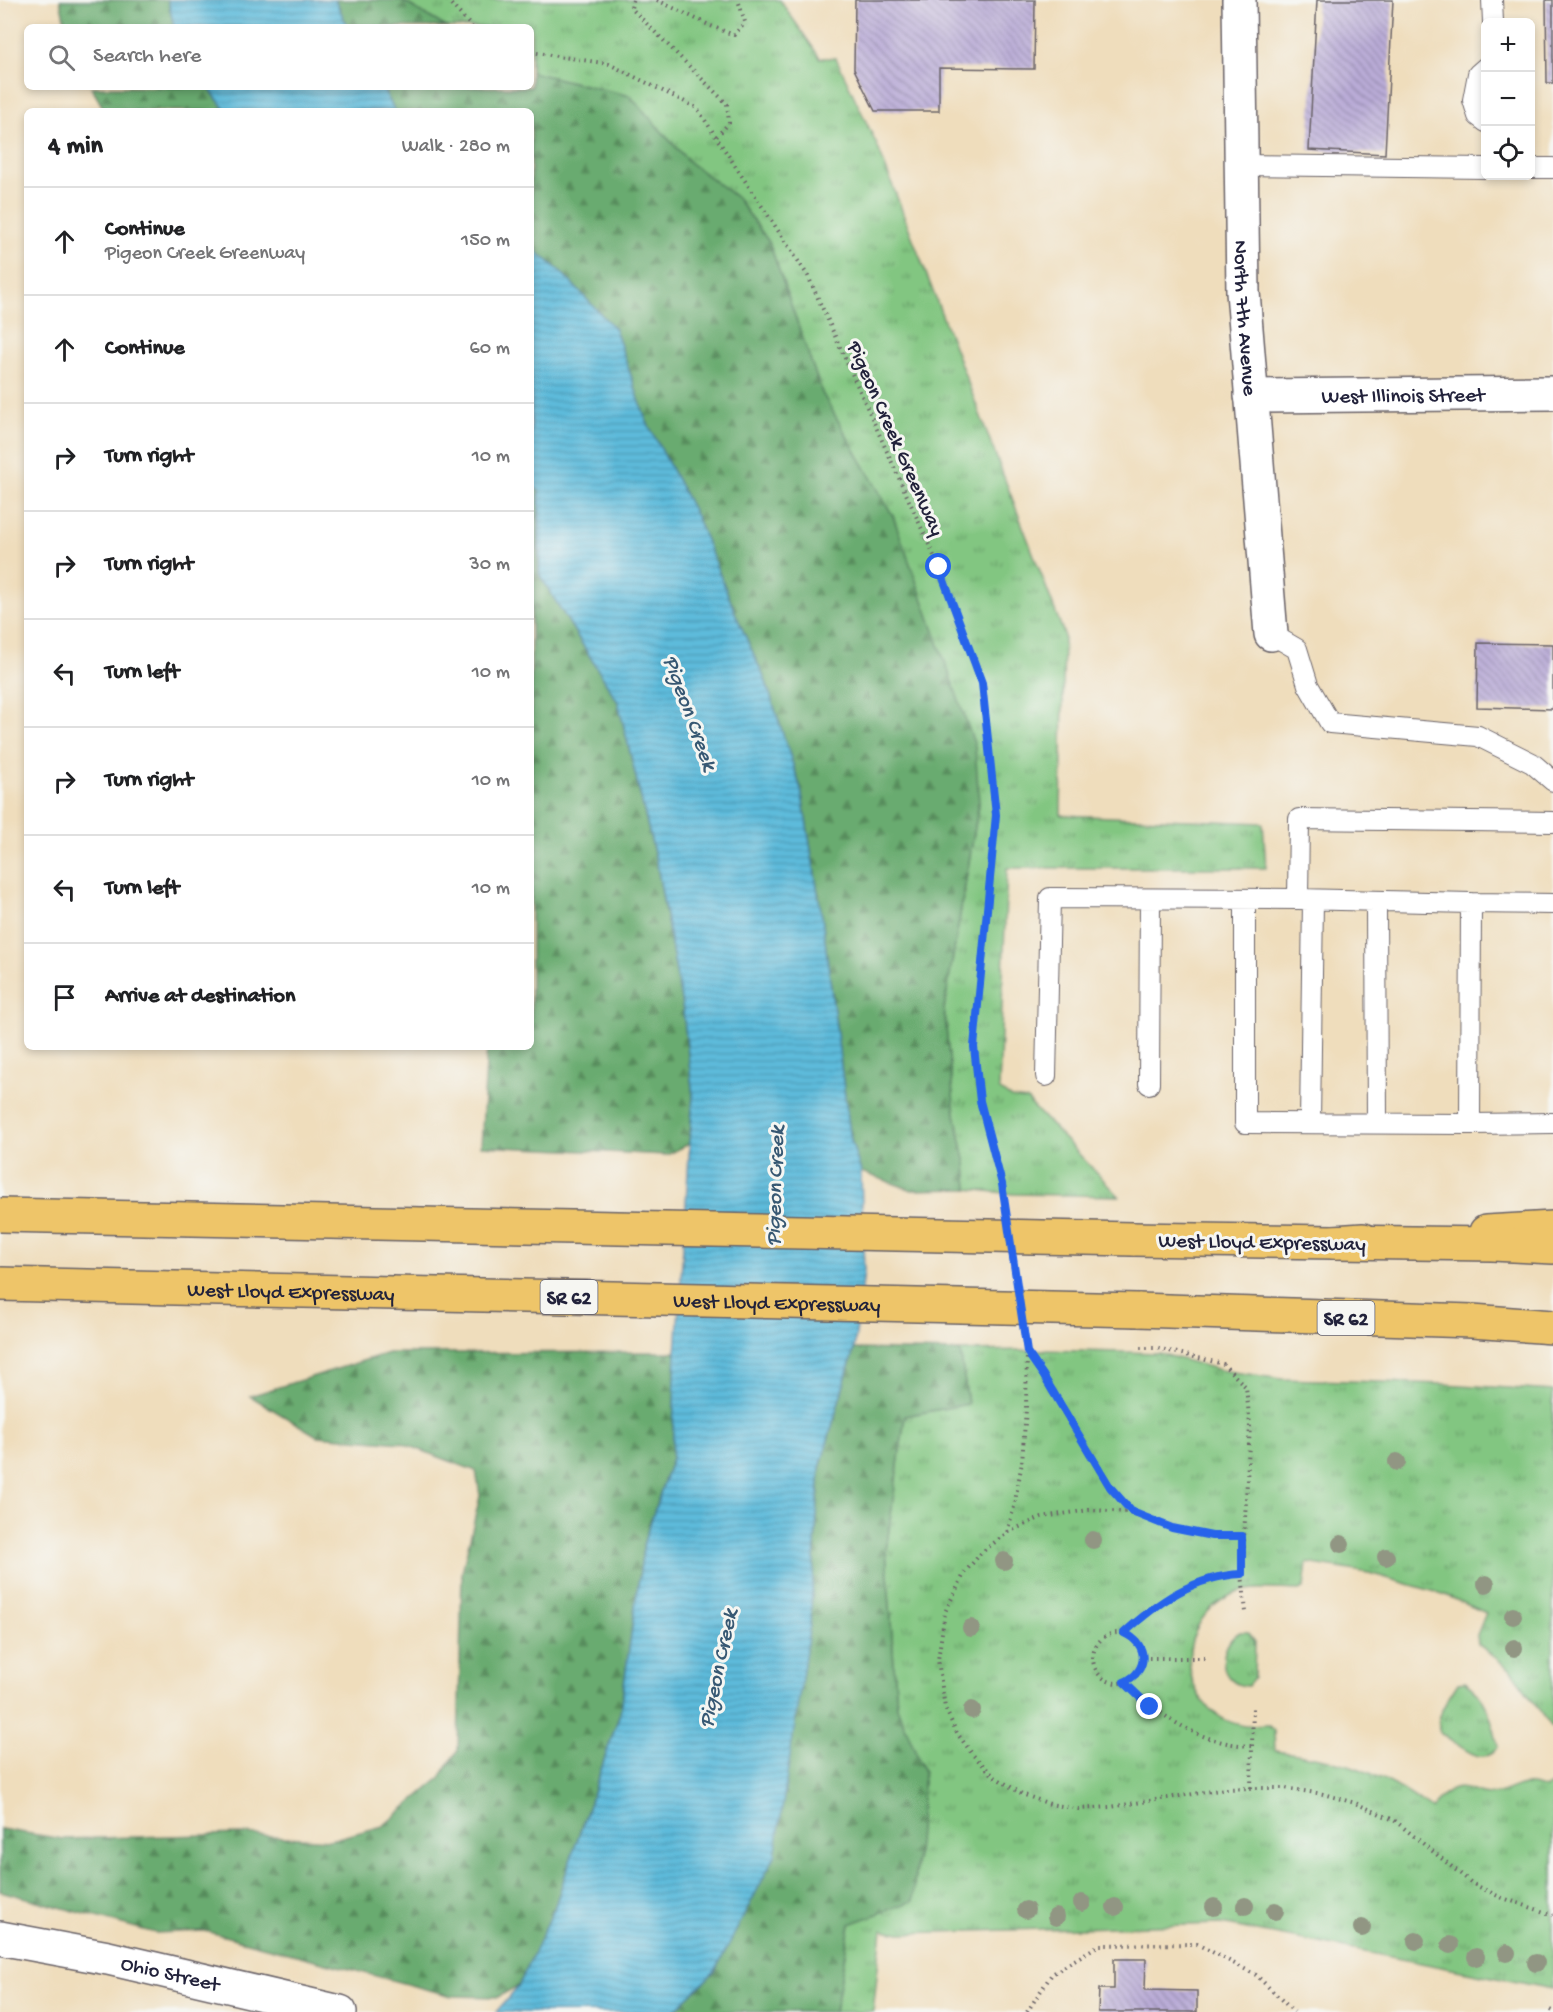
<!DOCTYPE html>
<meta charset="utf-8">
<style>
body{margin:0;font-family:"Gochi Hand",sans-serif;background:#f6f6f6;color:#202124}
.controls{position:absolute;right:18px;top:18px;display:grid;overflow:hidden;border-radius:9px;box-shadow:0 3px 9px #0003}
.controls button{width:54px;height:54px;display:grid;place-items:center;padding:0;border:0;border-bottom:2px solid #e0e0e0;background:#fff;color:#202124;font:30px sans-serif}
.stop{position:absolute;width:18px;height:18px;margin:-14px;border:4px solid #2563eb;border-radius:50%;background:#fff}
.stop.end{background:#2563eb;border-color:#fff;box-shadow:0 2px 6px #0008}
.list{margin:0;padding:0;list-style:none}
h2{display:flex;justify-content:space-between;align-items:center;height:78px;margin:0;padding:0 24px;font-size:26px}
h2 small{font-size:20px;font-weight:400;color:#757577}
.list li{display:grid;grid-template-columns:39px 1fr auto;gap:18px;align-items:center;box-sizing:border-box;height:108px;padding:0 24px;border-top:2px solid #e0e0e0}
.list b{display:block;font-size:22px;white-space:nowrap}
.list p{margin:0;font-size:20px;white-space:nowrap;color:#757577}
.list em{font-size:20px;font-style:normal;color:#757577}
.icon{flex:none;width:33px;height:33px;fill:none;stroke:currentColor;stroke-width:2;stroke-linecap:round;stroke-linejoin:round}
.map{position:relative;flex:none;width:1553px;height:2012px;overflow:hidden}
.search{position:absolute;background:#fff;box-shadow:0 3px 9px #0003;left:24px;top:24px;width:510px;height:66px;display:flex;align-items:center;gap:15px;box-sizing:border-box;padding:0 21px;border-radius:9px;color:#757577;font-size:22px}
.panel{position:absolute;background:#fff;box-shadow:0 3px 9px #0003;left:24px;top:108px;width:510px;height:942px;border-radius:9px}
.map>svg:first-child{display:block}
.grass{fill:url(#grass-tufts);stroke:#52745e;stroke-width:1.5}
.forest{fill:url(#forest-firs);stroke:#466655;stroke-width:1.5}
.water{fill:url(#water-rules);stroke:#406e8b;stroke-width:1.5}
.building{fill:url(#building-back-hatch)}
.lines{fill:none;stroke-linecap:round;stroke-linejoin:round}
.service-casing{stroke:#6a6368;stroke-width:22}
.minor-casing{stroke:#6a6368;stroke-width:36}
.tertiary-casing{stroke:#6a6368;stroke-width:36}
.trunk-casing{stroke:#6a6368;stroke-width:36}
.motorway-casing{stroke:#6a6368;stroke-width:36}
.path{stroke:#6a6368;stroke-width:4;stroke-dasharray:1.5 4.5;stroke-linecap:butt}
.service{stroke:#fff;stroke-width:20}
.minor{stroke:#fff;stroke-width:33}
.tertiary{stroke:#fff;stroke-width:33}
.trunk{stroke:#eec569;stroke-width:33}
.motorway{stroke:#eec569;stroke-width:33}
.trunk-bridge-casing{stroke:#6a6368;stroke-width:36;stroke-linecap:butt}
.trunk-bridge{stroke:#eec569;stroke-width:33}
.tree{fill:#919683}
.route{stroke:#2563eb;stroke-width:8}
.labels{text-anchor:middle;stroke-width:6;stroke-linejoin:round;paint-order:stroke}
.shield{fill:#f6f6f2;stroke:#626272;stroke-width:1.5}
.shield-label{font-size:20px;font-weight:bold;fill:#22223b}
.street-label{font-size:21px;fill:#22223b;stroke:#f6f6f2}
.water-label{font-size:22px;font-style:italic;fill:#375873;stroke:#f6f6f2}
</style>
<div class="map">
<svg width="1553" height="2012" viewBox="0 0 1553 2012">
<defs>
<pattern id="grass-tufts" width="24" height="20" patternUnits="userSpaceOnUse" patternTransform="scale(1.5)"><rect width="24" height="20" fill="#82c681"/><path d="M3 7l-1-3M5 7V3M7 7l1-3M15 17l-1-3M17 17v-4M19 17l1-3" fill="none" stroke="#6aa06b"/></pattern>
<pattern id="forest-firs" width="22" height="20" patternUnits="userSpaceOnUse" patternTransform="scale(1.5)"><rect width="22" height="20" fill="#69ab6f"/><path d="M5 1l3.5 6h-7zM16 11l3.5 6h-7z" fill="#568b5c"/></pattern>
<pattern id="water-rules" width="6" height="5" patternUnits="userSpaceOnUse" patternTransform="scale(1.5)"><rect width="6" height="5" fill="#5dbbdb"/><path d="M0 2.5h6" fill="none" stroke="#4c98b3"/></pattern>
<pattern id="building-back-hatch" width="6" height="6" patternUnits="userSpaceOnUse" patternTransform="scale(1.5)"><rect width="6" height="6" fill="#baacd7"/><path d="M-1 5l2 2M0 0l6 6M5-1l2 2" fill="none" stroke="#978cb0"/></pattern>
</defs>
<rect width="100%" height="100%" fill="#f6f6f2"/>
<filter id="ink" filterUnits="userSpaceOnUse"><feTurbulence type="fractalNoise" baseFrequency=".0167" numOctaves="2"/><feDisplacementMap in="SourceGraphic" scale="12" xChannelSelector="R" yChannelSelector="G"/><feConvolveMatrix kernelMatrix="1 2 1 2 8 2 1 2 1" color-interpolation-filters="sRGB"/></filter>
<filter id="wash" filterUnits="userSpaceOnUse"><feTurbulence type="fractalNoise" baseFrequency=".008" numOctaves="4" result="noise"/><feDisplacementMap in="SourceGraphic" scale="24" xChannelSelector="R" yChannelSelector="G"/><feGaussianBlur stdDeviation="1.35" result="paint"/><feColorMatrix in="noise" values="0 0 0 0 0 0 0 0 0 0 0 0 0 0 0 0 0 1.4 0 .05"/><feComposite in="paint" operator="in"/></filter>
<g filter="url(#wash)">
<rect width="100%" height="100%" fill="#efddbc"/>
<path class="grass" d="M401 0H780L820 58H836L877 145 1064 634 1061 815 1263 823 1266 868H1007L999 1089 1011 1098 1027 1100 1119 1196 1013 1194 968 1189 966 1164 955 1114 944 1009 979 803 893 516 822 393 769 242 737 198 689 162 630 96 531 72V27H446Z
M1041 1350 1159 1353 1220 1370 1282 1379 1444 1384 1553 1391V1729L1510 1669 1478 1644 1477 1635 1486 1613 1443 1594 1369 1573 1307 1563 1304 1587 1299 1590C1280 1590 1257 1586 1239 1592 1169 1616 1175 1714 1245 1726 1253 1727 1261 1725 1268 1725L1274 1731 1275 1751C1340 1759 1377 1769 1431 1809 1437 1803 1444 1793 1451 1790 1464 1784 1479 1796 1492 1795 1517 1792 1517 1778 1545 1789L1553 1784V1989L1222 1924 901 1933 882 1930 873 2012H835L850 1924 924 1772 897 1707 886 1550 905 1416 968 1404 960 1351Z
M1240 1632H1247L1255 1642 1254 1677 1248 1686C1218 1686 1216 1646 1240 1632Z
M1464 1682C1488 1697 1492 1720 1498 1746 1483 1772 1458 1742 1440 1733 1434 1716 1449 1698 1458 1683Z"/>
<path class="forest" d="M60 0H168L174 27H66Z
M335 0H401L446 27H348Z
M531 72 630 96 689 162 737 198 769 242 822 393 893 516 975 746 979 803 944 1009 955 1114 966 1164 968 1189 912 1190 861 1172 851 1140 846 1104 822 917 801 789 766 682 737 617 697 518 646 420 615 329 561 272 531 247V111H395L382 87H531Z
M91 87H208L226 111H105Z
M531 484 539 491V574L618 702 657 865 683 1011 693 1096 689 1144 667 1155 481 1146 487 1047H531Z
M854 1349 960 1351 968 1404 905 1416 886 1550 897 1707 924 1772 913 1901 850 1924 835 2012H673L715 1971 810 1624 820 1468Z
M676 1352 672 1458 644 1542 620 1713 554 1909 519 1985 498 1997 452 1996 205 1931 155 1933 0 1891V1829L63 1839 242 1834 330 1840 383 1826 439 1779 458 1750 462 1572 480 1496 476 1471 402 1443 317 1436 250 1396 388 1353Z"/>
<path class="water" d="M168 0H335L348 27H174Z
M208 87H382L395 111H226Z
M531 247 561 272 615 329 646 420 697 518 737 617 766 682 801 789 822 917 846 1104 851 1140 861 1172 864 1272 854 1349 820 1468 810 1624 775 1856 715 1971 673 2012H496L519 1985 554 1909 620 1713 644 1542 672 1458 676 1352 693 1096 683 1011 657 865 618 702 539 574V491L531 484Z"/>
<g id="blocks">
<path class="building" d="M855 0H1035L1034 69 939 68V111H875L854 69Z
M1317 0H1393L1385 154 1309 150Z
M1546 0H1553V83H1547Z
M1478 643 1553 644V709L1477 707Z
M1114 1959H1146L1145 1990 1197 1991V2012H1098L1099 1989H1114Z"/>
</g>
</g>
<g filter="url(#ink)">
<use href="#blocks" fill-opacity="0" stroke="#6a6368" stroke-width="1.5"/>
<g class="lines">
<g class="service-casing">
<path id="service" d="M1492 0 1493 22
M1486 67 1478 74 1473 100 1478 116 1486 122
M1242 165 1486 168
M1530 168H1553
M1271 634 1297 649 1308 685 1330 723 1478 736 1532 763 1553 781
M1245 899V1123L1470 1124 1471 903 1298 899
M1376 902 1377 1123
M1471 903 1553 904
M1046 1076 1050 898 1298 899 1299 819 1553 822
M1149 1084 1150 899
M1310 1123 1313 900
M1470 1124 1553 1123"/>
</g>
<g class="minor-casing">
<g id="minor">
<path id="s1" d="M1239 0 1243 292 1271 634"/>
<path id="s2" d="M1251 396 1553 393"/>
</g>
</g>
<g class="tertiary-casing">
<g id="tertiary">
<path id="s3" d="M0 1938 108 1958 340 2012"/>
</g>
</g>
<g class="trunk-casing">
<path id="trunk" d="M1486 1232 1553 1228
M1133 1239 1334 1242 1363 1240
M1138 1310 1472 1321 1553 1327"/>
</g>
<g class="motorway-casing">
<path id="motorway" d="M1334 1242 1492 1244 1553 1247"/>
</g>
<path class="path" d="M447 0 472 27
M633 0 631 8 727 104 729 123 716 137
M657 0 711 26 734 35 745 22 738 0
M531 52 609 64 697 108 808 276 939 567 982 683 996 815 974 1047 980 1101 1002 1184 1005 1202
M1026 1340 1027 1352 1026 1409 1022 1462 1014 1507 1007 1533 982 1552 965 1572 945 1612 938 1660 945 1708 957 1733 973 1755 995 1777 1022 1794 1050 1804 1078 1809 1110 1807 1225 1789 1251 1788H1285L1323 1794 1355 1803 1394 1820 1473 1884 1500 1897 1553 1915
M1028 1352 1043 1375 1110 1487 1132 1511
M1008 1532 1042 1517 1089 1510 1132 1512 1172 1528 1211 1536H1242
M1242 1574 1246 1612
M1093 1658a25 25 0 1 1 50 0a25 25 0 1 1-50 0Z
M1124 1633C1158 1602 1194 1576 1242 1574L1250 1425 1246 1387 1223 1364 1157 1348H1138
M1143 1658H1206
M1124 1682C1161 1717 1200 1744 1252 1746
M1251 1788 1253 1707
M1551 2010 1553 2011
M1027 2012 1052 1974 1099 1945 1197 1944 1256 1975 1294 2012"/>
<use href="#service" class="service"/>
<use href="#minor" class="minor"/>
<use href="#tertiary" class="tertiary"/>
<use href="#trunk" class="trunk"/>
<use href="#motorway" class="motorway"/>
<g class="trunk-bridge-casing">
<g id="trunk-bridge">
<path d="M0 1215 1133 1239"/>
<path id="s4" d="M0 1284 1138 1310"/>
</g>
</g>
<use href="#trunk-bridge" class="trunk-bridge"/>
</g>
<g class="tree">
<circle cx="1397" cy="1462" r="9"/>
<circle cx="1093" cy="1540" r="9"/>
<circle cx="1341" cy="1544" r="9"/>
<circle cx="1386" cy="1557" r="9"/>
<circle cx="1004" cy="1561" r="9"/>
<circle cx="1486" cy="1584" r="9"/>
<circle cx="1513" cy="1616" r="9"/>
<circle cx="971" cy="1628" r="9"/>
<circle cx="1514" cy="1648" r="9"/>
<circle cx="972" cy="1710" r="9"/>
<circle cx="1082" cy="1903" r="9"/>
<circle cx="1245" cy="1906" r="9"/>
<circle cx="1115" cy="1907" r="9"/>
<circle cx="1214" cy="1907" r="9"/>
<circle cx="1026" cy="1910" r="9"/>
<circle cx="1275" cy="1911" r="9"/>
<circle cx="1056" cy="1917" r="9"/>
<circle cx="1362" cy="1928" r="9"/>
<circle cx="1416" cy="1941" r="9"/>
<circle cx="1450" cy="1945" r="9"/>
<circle cx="1507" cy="1953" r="9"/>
<circle cx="1476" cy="1957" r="9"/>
<circle cx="1536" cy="1963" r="9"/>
</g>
</g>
<g class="lines" filter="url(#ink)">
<path class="route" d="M939 567 982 683 996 815 974 1047 980 1101 1002 1184 1027 1352 1043 1375 1110 1487 1132 1512 1172 1528 1212 1536H1242V1574C1194 1576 1158 1602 1124 1633 1149 1644 1149 1671 1124 1682L1150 1707"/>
</g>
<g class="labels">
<g class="shield">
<rect x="540.5" y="1280" width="57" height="34" rx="4.5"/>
<rect x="1317.5" y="1301" width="57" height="34" rx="4.5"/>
</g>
<g class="shield-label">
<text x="569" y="1304">SR 62</text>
<text x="1346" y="1325">SR 62</text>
</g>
<g class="street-label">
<text dy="7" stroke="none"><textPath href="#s1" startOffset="318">North 7th Avenue</textPath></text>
<text dy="7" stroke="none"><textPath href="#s2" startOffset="152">West Illinois Street</textPath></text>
<text transform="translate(897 438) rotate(66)" y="7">Pigeon Creek Greenway</text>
<text transform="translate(1262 1241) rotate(1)" y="7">West Lloyd Expressway</text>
<text dy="7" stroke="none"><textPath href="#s4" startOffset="291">West Lloyd Expressway</textPath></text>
<text dy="7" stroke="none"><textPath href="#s4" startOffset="777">West Lloyd Expressway</textPath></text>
<text dy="7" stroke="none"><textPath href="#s3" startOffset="174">Ohio Street</textPath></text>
</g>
<g class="water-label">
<text transform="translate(692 712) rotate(70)" y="8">Pigeon Creek</text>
<text transform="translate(773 1186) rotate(-88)" y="8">Pigeon Creek</text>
<text transform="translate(716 1668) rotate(-78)" y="8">Pigeon Creek</text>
</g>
</g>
</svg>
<div class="controls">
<button>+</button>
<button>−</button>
<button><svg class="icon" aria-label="locate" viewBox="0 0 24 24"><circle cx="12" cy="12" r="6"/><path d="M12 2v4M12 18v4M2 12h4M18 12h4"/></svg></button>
</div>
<div class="stop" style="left:939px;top:567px"></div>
<div class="stop end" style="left:1150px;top:1707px"></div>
<div class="search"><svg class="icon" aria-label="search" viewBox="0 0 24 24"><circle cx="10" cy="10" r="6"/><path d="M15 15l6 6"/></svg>Search here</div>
<section class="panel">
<h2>4 min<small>Walk · 280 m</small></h2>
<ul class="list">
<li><svg class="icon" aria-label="ahead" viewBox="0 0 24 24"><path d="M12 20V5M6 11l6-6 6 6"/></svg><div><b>Continue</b><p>Pigeon Creek Greenway</p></div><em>150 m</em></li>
<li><svg class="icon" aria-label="ahead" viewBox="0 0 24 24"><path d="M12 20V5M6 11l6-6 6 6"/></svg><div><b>Continue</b></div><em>60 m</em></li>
<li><svg class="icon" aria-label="right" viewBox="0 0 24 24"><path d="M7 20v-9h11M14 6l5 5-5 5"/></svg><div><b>Turn right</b></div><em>10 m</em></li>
<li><svg class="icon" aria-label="right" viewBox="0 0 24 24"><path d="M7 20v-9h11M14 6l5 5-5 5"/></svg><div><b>Turn right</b></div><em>30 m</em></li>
<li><svg class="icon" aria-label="left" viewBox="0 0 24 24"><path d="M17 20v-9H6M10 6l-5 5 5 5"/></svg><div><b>Turn left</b></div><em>10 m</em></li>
<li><svg class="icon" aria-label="right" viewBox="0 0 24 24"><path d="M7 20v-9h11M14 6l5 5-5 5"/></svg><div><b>Turn right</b></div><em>10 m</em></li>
<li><svg class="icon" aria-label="left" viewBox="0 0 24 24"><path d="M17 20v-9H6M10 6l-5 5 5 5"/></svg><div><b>Turn left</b></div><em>10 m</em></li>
<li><svg class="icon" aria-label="arrive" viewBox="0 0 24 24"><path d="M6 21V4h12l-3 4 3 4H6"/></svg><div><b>Arrive at destination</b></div></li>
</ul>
</section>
</div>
